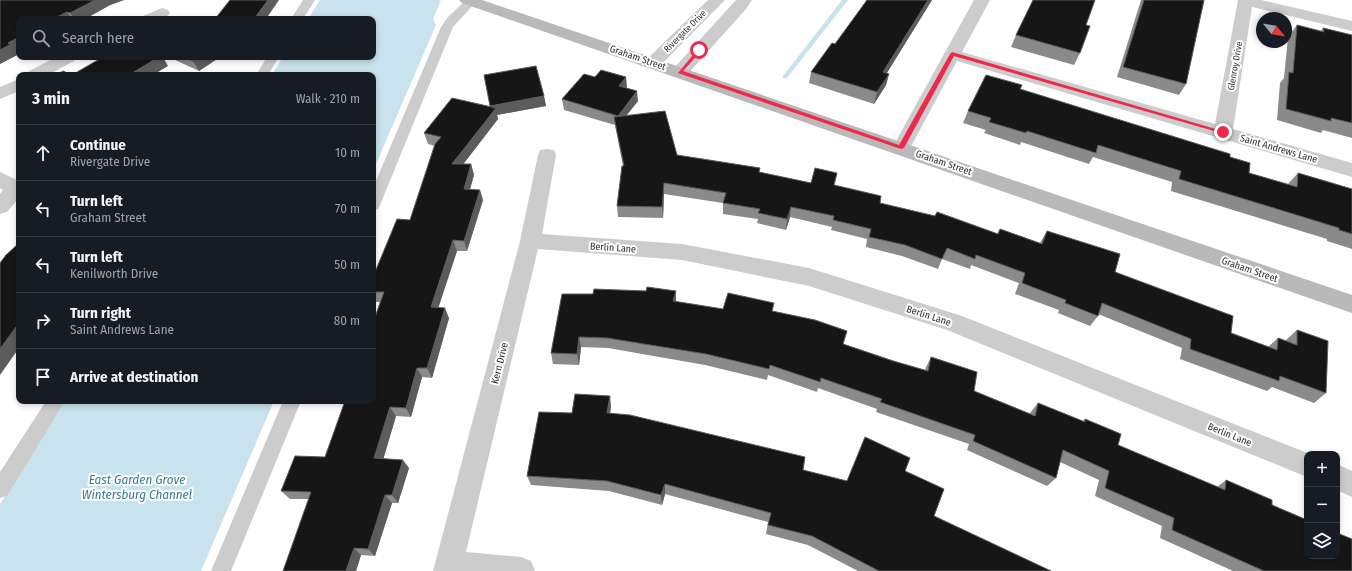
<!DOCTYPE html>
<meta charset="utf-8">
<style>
body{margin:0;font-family:"Fira Sans Condensed",sans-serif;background:#20242c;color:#f1f3f6}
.controls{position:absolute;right:12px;bottom:12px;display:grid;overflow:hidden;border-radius:8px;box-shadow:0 2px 6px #0003}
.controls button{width:36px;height:36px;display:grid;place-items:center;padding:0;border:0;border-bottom:1px solid #363941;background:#171b24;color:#f1f3f6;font:20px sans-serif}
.compass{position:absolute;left:1256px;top:12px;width:36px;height:36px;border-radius:50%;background:#171b24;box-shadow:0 2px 6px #0003;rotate:120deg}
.stop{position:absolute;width:12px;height:12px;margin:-9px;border:3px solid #ee2a4c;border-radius:50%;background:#fff}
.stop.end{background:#ee2a4c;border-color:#fff;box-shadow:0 1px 4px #0008}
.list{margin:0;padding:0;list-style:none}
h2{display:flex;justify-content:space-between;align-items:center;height:52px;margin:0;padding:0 16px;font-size:17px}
h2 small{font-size:13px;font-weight:400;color:#9ea1a6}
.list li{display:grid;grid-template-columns:26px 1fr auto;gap:12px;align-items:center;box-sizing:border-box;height:56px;padding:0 16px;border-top:1px solid #363941}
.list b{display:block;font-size:15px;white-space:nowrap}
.list p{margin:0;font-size:13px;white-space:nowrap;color:#9ea1a6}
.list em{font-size:13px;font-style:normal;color:#9ea1a6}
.icon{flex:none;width:22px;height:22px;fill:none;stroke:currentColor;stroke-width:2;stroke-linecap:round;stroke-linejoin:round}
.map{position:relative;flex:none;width:1352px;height:571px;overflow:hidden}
.search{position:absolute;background:#171b24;box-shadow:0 2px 6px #0003;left:16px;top:16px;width:360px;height:44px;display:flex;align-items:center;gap:10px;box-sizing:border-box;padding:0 14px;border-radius:8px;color:#9ea1a6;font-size:15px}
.panel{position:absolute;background:#171b24;box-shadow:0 2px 6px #0003;left:16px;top:72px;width:360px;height:332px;border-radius:8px}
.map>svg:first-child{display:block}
.water{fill:#c8e3ee}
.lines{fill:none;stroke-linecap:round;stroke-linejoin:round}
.stream{fill:#c8e3ee;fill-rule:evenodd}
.lane{fill:#ccc;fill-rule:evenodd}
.street{fill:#ccc;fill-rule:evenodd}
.secondary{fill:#b9b9b9;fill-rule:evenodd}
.wall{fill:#8a8a8a}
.shaded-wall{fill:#5c5c5c}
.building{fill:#161616;stroke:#5c5c5c}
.route{fill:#ee2a4c}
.labels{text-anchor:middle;stroke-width:4;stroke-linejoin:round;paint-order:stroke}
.far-street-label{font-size:9px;fill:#2f2f2f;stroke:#fff}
.street-label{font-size:10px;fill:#2f2f2f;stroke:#fff}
.near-water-label{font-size:13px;font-style:italic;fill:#397b96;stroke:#fff}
</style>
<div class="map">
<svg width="1352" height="571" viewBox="0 0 1352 571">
<rect width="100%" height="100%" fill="#fff"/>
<path class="water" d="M320 0H441L433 19 436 25 373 171V75H272L283 57H373V19H308Z
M65 401H274L201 571H0V504Z"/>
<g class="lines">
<path class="stream" d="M842 0H848L787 78H783V76Z"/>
<path class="lane" d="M303 0H315L303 19H291Z
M466 0 477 1 453 27 380 205 378 209 373 210V188L441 27 448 17Z
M267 57H279L268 75H256Z
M46 401H65L7 496 0 498V472Z
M283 401H301L231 571H211Z"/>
<path class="street" d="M708 0H725L659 67 653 68 647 67 645 63 647 59Z
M736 0H752L746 9 686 76 680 77 674 76 672 72 674 68Z
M974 0H990L962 52 1215 124 1238 0H1261L1352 21V31L1252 7 1233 129 1352 163V177L957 61 908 152 901 154 894 152 892 148Z
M162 8 168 10 170 13C164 22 151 19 141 19L143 16Z
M56 57H76L74 61 48 75H26L29 71Z
M19 79V91L0 99V87Z
M547 149 554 150 556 155 542 234 682 244 809 268 962 316 1310 454H1307V477L947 330 809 286 682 260 538 249 466 552 521 557 531 561 535 571H433L520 241 538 155 540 150Z
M0 172 19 181V198L7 212 0 214V194L3 190 0 188Z
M1337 464 1352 471V497L1337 490Z"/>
<path class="secondary" d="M459 0H482L1352 295V313L462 3Z"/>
</g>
<path class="wall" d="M0 0H124L110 5 85 19H19V51L17 52 19 54 0 64Z
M867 0H932L887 73 889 74 886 85 874 104 809 83 811 72 835 44Z
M1141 0H1204L1186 84 1179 95 1117 77Z
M1086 25 1080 53 1074 65 1011 47 1016 35Z
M1297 25 1321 31 1323 28 1352 35V138L1323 130 1321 133 1277 120 1280 83 1284 78 1288 37Z
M172 57H220L199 71 173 59Z
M595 77H626V88L638 101 626 116 677 155 760 168 759 172 811 183 834 185 880 203 997 234 1000 229 1040 243 1047 231 1115 272 1231 333 1268 347 1278 338 1286 341V340L1297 330 1326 393 1314 403 1272 387 1267 391 1180 359 1182 348 1098 314V316L1090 326 1058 313 1059 310 1015 294 1019 283 971 265 970 269 942 259 938 269 902 256 866 247 867 239 831 230 832 227 790 217 786 230 757 223 758 219 723 214V203L664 194 663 218 618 217 617 206 623 166 615 125 564 110 562 99Z
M1020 89 1230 157 1249 173 1288 184 1298 173 1352 189V249L1327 241V239L1171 191 1172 182 1093 157 1089 164 1021 142 1020 145 984 133 986 130 963 123 968 111Z
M544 96 546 106 497 115 498 119 463 164H471L474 175 470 189 483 200 467 251H457L438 308 449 318 432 378 422 377 411 417 396 416 383 459 409 468 398 503H392L375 556 361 555 356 571 309 499H290L281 491 325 457 380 302H373V277L410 220 435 146 428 144 424 133 491 107Z
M646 291H676V302L723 309 773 311 843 344 925 371 926 367 931 357 974 391 1030 414V413L1038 403 1083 421 1085 419 1118 445 1217 487 1226 480 1272 505 1352 571H1233L1160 538 1162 526 1095 496 1099 480 1060 462 1056 478 1047 486 967 450 969 444 876 412 877 409 818 388 817 392 768 375 767 380 705 365 608 348 581 347 579 365 553 364 551 353 593 294Z
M611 406 610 413 803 470 846 481 905 471 934 516 1051 571H858L808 545 766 534 768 522 665 494 662 505 609 491 531 485 527 476 572 413Z"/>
<path class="shaded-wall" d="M95 0H124L110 5 85 19H75L70 13Z
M268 0H279L266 19H254Z
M928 0H932L880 84 883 72Z
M67 12 72 19H53Z
M19 37V51L17 52 19 54 0 64V50L8 43Z
M159 57H163L168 66 153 75H129Z
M200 57H220L199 71 193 61Z
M889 74 886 85 874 104 877 92Z
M626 77 627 87 620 96 619 86Z
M637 91 638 101 618 126V116Z
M544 96 546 106 497 115 498 119 455 175 452 164 492 113 490 106Z
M471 164 474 175 467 200 464 189Z
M664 183V194L663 218 662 207Z
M480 190 483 200 467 251 464 241Z
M791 207 790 217 786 230 787 219Z
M453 240 457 251 435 318 431 307Z
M676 291V302L673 301Z
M445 308 449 318 432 378 427 368Z
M19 323V348L0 375V349Z
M579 337 581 347 579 365 577 354Z
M417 368 422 377 411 417 406 408Z
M610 396 611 406 609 423 607 413Z
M390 407 396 416 381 467 374 458Z
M403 460 409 468 398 503 392 495Z
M665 484V494L662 505 661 495Z
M385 495 392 503 375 556 368 549Z
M354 548 361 555 356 571H346Z"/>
<path class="building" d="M0 0H95L70 13 67 12 53 19H19V37L8 43 11 44 0 50Z
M230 0H268L254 19H215Z
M867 0H928L883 72 889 74 877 92 811 72 832 43 835 44Z
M1033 0H1095L1086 25 1090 26 1080 53 1016 35Z
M1144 0H1204L1186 84 1123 67Z
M1297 25 1324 32 1323 28 1352 35V123L1331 118V121L1286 109 1289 72 1293 73Z
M103 57H107L112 59 116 57H159L129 75H72Z
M184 57H200L193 61Z
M536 66 544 96 490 106 484 75Z
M601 70 626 77 619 86 637 91 618 116 562 99 584 74 595 77Z
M63 71 72 75H57Z
M986 75 1022 85 1020 89 1230 154V157L1250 163 1249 173 1297 187 1298 173 1352 189V234L1339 230V228L1179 179 1181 171 1098 145 1096 153 1027 131 1026 133 989 122 991 118 968 111Z
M452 98 496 108 452 164H471L464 189 480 190 464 241 453 240 431 307 445 308 427 368H417L406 408 390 407 374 458 403 460 392 495H385L368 549 354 548 346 571H283L311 492 281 491 295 456 325 457 345 401H373V323L384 292H373V277L397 219 410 220 435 144 441 137 424 133Z
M665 111 677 155 760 168 759 172 811 183 815 168 837 173 834 185 881 196 880 203 935 216 937 212 998 234 1000 229 1042 244 1047 231 1120 254 1115 272 1233 316 1231 333 1277 350 1278 338 1297 345V330L1328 341 1326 393 1280 376 1279 381 1190 349 1191 339 1102 303 1098 316 1065 303 1066 300 1022 283 1025 273 976 255 975 259 947 248 942 259 905 245 869 237 871 229 833 220 834 216 791 207 787 219 758 213 760 209 723 203 726 193 664 183 662 207 617 206 622 166H624L614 117Z
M19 243V323L0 349V263L6 255Z
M647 287 676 291 673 301 723 309 728 293 774 303 772 311 815 320 847 331 843 344 893 361 928 371 931 357 977 372 974 391 1035 416 1038 403 1085 422V419L1121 434 1118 445 1225 490 1226 480 1272 500V505L1307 520V556H1337V533L1352 539V571H1264L1172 530 1174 518 1105 488 1109 471 1063 450 1056 478 973 441 975 435 880 402 882 399 821 378 820 382 770 365 769 369 706 354 607 338 579 337 577 354 551 353 562 294H593L594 289 646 291Z
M575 394 610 396 607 413 630 415 805 457 803 470 847 481 865 437 910 458 905 471 944 489 934 516 1051 571H879L812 536 768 525 771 513 665 484 661 495 607 481 527 476 539 412 572 413Z"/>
<path class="route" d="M698 49 702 50 683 71 899 145 950 54 952 52 1226 132 1221 133 954 56 904 148 901 149 678 73Z"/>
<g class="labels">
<g class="far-street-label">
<text transform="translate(685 31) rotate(-45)" y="3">Rivergate Drive</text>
<text transform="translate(1235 66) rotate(-80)" y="3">Glenroy Drive</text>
</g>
<g class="street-label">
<text transform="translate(638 57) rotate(19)" y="4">Graham Street</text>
<text transform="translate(1279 148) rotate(16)" y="4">Saint Andrews Lane</text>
<text transform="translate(944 162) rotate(19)" y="4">Graham Street</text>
<text transform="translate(613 247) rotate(4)" y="4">Berlin Lane</text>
<text transform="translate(1250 269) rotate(19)" y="4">Graham Street</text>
<text transform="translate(929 315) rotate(18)" y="4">Berlin Lane</text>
<text transform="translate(499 363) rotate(-76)" y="4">Kern Drive</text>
<text transform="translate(1230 434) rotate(22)" y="4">Berlin Lane</text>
</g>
<g class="near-water-label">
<text x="137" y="484">East Garden Grove<tspan x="137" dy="15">Wintersburg Channel</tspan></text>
</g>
</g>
</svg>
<div class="controls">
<button>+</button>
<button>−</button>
<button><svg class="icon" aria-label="layers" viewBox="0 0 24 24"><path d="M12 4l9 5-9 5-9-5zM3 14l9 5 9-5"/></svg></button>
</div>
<svg class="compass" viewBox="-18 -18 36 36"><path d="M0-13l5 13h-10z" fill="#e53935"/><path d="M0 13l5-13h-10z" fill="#9ea1a6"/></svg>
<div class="stop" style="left:699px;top:50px"></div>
<div class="stop end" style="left:1223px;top:132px"></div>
<div class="search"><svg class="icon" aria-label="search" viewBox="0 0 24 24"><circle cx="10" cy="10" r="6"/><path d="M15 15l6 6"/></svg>Search here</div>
<section class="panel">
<h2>3 min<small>Walk · 210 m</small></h2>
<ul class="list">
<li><svg class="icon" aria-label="ahead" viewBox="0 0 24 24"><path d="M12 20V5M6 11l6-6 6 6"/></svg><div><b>Continue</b><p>Rivergate Drive</p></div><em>10 m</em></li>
<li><svg class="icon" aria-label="left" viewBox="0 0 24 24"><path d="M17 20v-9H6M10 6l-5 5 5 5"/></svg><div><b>Turn left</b><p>Graham Street</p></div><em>70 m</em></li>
<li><svg class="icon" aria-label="left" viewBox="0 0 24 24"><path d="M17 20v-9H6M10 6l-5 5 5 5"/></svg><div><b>Turn left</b><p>Kenilworth Drive</p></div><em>50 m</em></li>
<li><svg class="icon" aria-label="right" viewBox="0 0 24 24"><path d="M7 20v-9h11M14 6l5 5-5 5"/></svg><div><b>Turn right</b><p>Saint Andrews Lane</p></div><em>80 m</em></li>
<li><svg class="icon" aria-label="arrive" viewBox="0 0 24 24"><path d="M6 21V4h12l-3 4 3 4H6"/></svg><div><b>Arrive at destination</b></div></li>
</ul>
</section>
</div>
